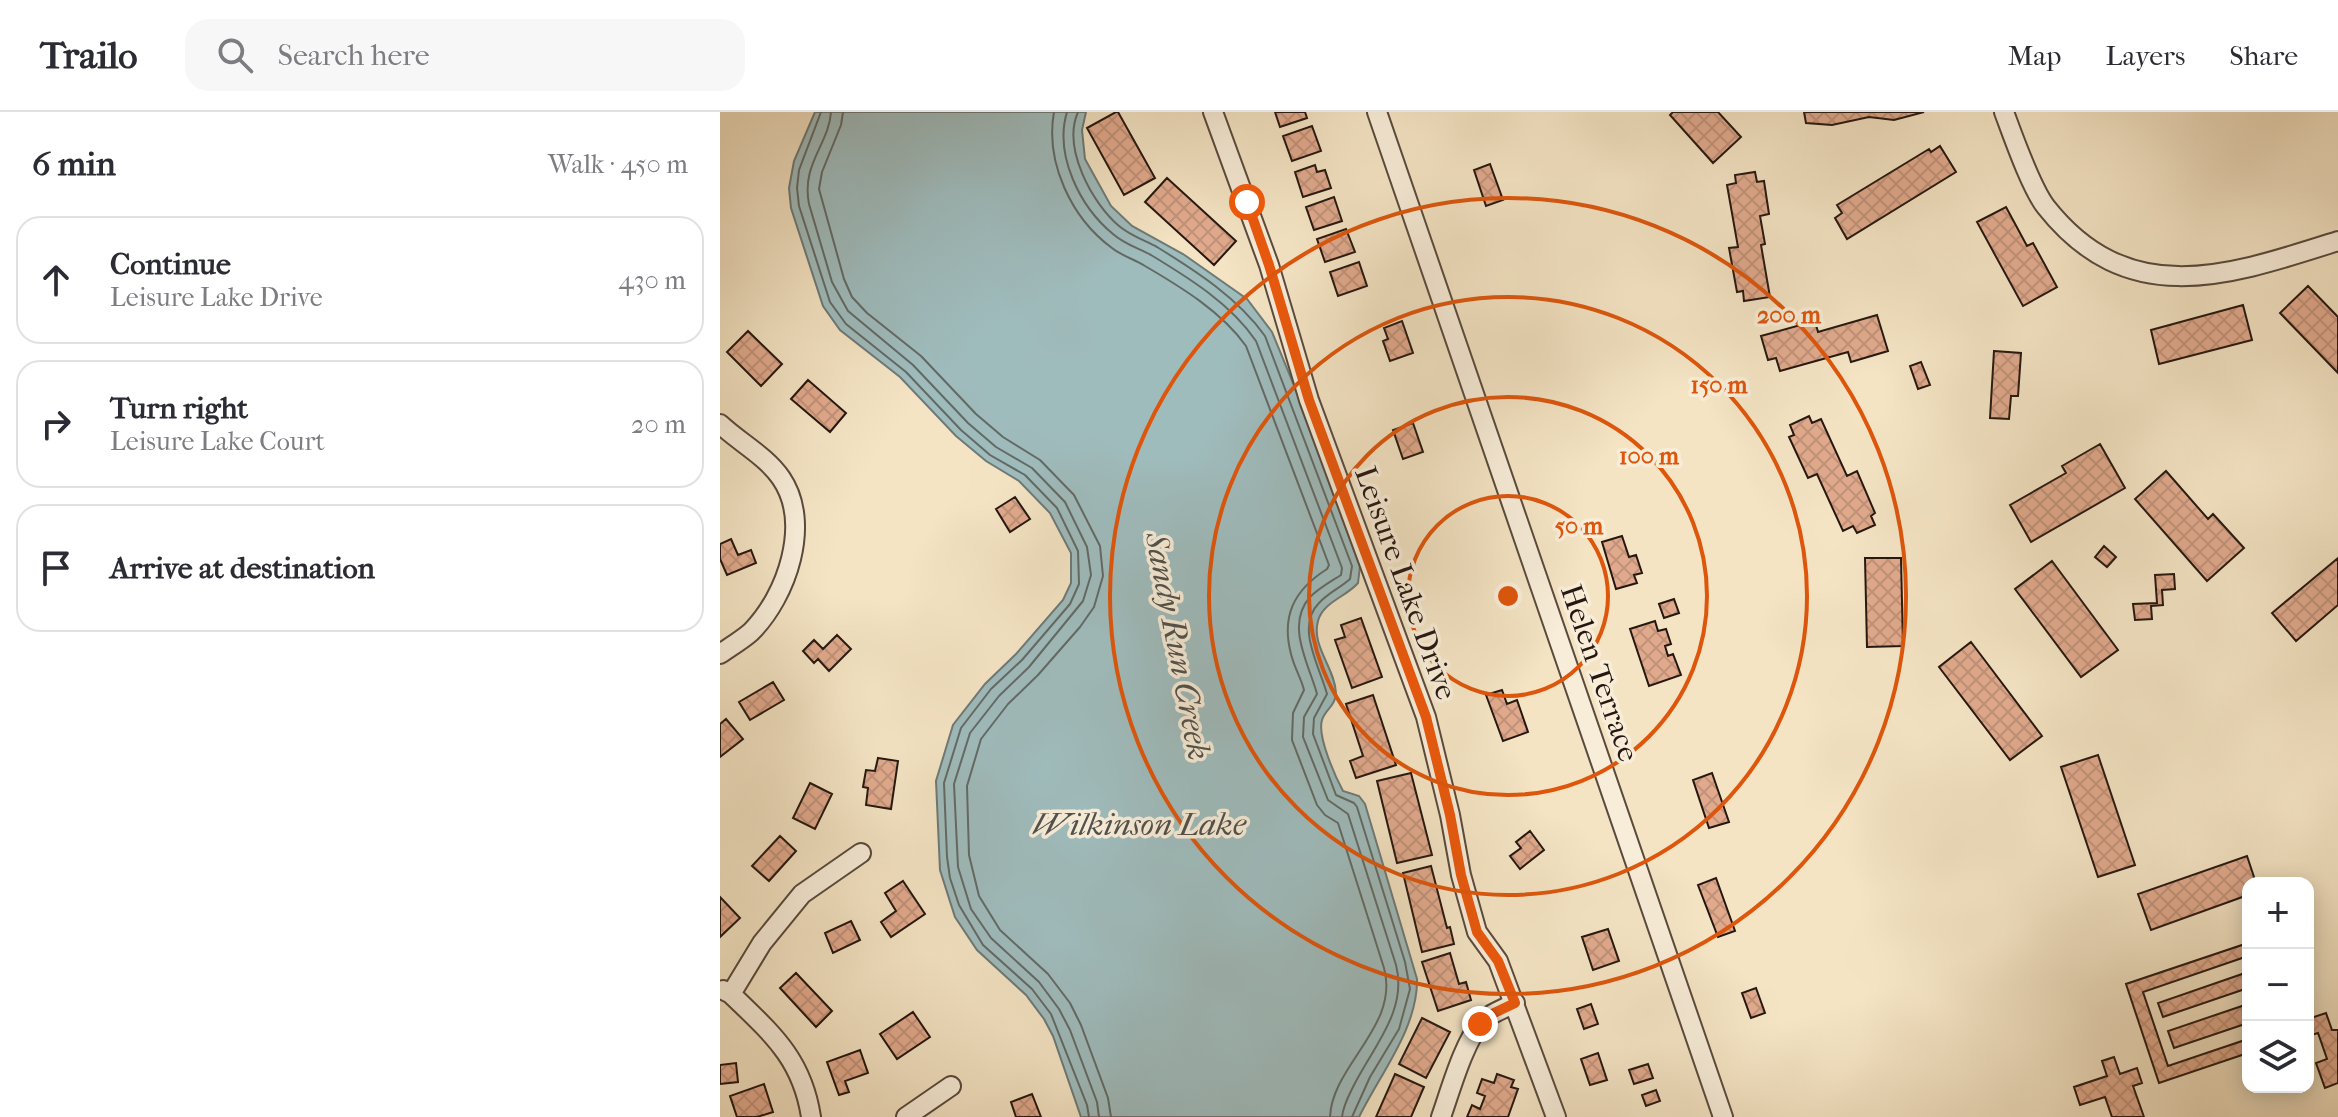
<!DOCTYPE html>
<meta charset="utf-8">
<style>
body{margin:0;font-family:"IM FELL French Canon",serif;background:#f7f7f7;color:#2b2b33}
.controls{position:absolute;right:24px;bottom:24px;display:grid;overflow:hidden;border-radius:16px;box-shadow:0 4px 20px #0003}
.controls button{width:72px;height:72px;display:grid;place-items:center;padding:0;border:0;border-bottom:2px solid #e1e1e2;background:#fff;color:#2b2b33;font:40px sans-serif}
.stop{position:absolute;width:24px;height:24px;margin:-18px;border:6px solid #ea580c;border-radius:50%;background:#fff}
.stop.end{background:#ea580c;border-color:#fff;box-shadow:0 2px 8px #0008}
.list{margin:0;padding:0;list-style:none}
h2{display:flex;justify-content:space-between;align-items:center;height:104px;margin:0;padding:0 32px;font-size:34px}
h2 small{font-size:26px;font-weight:400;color:#7c7c81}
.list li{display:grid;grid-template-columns:52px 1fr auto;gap:24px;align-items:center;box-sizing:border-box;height:128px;margin:0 16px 16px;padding:0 16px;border:2px solid #e1e1e2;border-radius:24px}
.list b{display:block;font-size:30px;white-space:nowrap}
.list p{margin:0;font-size:26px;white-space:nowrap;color:#7c7c81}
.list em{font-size:26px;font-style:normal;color:#7c7c81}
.icon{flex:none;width:44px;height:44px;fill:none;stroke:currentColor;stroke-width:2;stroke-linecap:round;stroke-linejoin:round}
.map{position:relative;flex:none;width:1618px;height:1005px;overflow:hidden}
header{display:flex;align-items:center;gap:48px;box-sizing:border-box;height:112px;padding:0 40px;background:#fff;border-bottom:2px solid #e1e1e2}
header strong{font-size:38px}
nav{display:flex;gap:44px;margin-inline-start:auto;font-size:28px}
.search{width:560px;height:72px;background:#f7f7f7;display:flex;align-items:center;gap:20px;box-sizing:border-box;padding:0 28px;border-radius:24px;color:#7c7c81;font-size:30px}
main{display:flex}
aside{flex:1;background:#fff}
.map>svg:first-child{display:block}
.water{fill:#9fbcbd;stroke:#6e7a78;stroke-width:2}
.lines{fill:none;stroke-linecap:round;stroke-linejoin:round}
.shore{stroke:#626a66;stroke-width:2}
.building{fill:url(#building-cross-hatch);stroke:#251710;stroke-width:2}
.minor-casing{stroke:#594a3d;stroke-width:22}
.minor{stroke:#f8edd9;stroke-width:18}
.route{stroke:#ea580c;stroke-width:10}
.ring{fill:none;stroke:#de560c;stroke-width:4}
.labels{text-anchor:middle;stroke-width:7;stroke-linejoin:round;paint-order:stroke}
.street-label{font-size:30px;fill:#251710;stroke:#f8edd9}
.water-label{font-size:32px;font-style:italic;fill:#50514d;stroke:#f8edd9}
.centre{fill:#de560c;stroke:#f8edd9;stroke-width:4}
.ring-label{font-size:24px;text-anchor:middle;font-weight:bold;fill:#de560c;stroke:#f8edd9;stroke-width:7;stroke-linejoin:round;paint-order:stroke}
</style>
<header>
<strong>Trailo</strong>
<div class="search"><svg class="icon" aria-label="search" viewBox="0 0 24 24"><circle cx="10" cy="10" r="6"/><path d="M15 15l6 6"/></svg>Search here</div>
<nav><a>Map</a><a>Layers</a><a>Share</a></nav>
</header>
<main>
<aside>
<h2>6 min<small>Walk · 450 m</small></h2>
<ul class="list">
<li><svg class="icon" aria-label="ahead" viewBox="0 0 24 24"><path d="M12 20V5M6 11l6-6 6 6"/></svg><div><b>Continue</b><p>Leisure Lake Drive</p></div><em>430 m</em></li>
<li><svg class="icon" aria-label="right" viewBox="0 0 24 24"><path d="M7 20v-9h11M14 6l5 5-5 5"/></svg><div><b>Turn right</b><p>Leisure Lake Court</p></div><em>20 m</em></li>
<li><svg class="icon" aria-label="arrive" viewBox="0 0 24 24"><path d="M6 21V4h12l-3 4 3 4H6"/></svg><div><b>Arrive at destination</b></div></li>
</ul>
</aside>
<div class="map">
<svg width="1618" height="1005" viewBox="0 0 1618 1005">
<defs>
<pattern id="building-cross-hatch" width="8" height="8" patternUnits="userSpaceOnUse" patternTransform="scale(2)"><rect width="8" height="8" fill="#e1aa8d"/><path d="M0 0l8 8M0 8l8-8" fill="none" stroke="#c19279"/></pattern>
</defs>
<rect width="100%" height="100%" fill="#f4e4c4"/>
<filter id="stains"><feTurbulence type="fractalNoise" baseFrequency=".0025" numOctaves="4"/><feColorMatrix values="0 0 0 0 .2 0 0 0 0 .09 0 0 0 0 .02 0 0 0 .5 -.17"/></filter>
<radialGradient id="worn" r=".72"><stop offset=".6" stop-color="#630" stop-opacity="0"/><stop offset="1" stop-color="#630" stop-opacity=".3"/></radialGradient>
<path class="water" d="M95 0H366L362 18 365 47 391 94 412 114 463 142 527 187 552 220 585 300 640 454 638 471C626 485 603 490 598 509 591 534 615 556 616 581 616 593 605 598 602 608 597 624 615 664 623 679L639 684 645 692 697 867C698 916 660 962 639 1005H361L333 924 324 907 306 883 257 838 235 805 220 758 216 669 233 613 265 572 296 542 343 488 351 471V441L330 401 299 369 266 349 236 324 180 265 120 218 103 194 71 96 69 76 74 49Z"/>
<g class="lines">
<path class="shore" d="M101 0 79 58 77 76 79 94 110 190 126 212 186 260 241 318 270 343 305 363 337 396 358 439 359 472 350 492 302 548 271 577 241 616 224 671 227 745 230 766 239 793 263 833 312 877 331 902 367 993 369 1005
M111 0C109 32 81 52 89 92L112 170 128 199 193 253 248 311 276 335 312 356 345 390 367 435 371 463 363 489 309 555 279 584 250 621 234 672 238 755 251 797 271 826 319 870 339 897 350 918 377 990 379 1005
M123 0 121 13 102 60 99 77 124 167 132 185 147 201 201 244 256 302 283 325 320 348 354 383 380 434 383 464 374 495 360 515 318 563 288 592 261 627 247 674 249 743 259 784 280 818 328 862 350 891 361 913 388 986 391 1005
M334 0C325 50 351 106 392 136 402 144 414 147 425 154 461 175 502 200 526 234L609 453 607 457C574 478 561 504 571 542 574 555 581 566 584 578L573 601 572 628 597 693 605 703 618 711 664 856C680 914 612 953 610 1005
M347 0C334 43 360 95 393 122 404 132 418 136 431 143 469 166 511 192 536 229L622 456 621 463C610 470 599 476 590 485 565 513 589 552 597 582L584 605 583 625 608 688 628 702 676 853C688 899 652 936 633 975 628 985 623 994 622 1005
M358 0C342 36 372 91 399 114 411 124 424 128 437 135 476 159 518 186 545 224L632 454 630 467C620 476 608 481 599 491 575 515 600 555 607 582L594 606 593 622 616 683 634 691 637 695 685 850 690 877 679 917 650 965 632 1005"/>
</g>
<path class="building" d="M396 0H398L435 66 404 83 367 16Z
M555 0H585L587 6 560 15Z
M953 0H998L1021 25 993 51 950 3Z
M1084 0H1204L1174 8 1149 5 1112 13 1086 11Z
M592 14 601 39 572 49 563 24Z
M1220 34 1236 60 1127 127 1115 106 1122 101 1117 93 1209 37 1211 40Z
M770 52 783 88 766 94 754 58Z
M595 53 597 60 605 58 611 76 583 85 575 60Z
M1035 60 1037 70 1044 69 1049 102 1040 104 1045 132 1041 133 1050 185 1024 189 1023 179 1017 180 1009 136 1018 135 1007 73 1016 71 1015 63Z
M447 66 516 129 494 153 425 90Z
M614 85 622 109 594 118 586 95Z
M1286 95 1307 134 1313 131 1337 175 1303 194 1257 110Z
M626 117 635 140 605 150 597 127Z
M639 150 647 174 618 184 610 160Z
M1588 174 1618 205V261L1560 201Z
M1523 193 1532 228 1439 252 1431 218Z
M1157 203 1168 239 1131 250 1128 240 1060 259 1056 246 1048 248 1041 224 1095 209 1098 220Z
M682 209 693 241 670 249 663 229 668 227 664 216Z
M28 219 62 252 41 274 7 240Z
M1274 239 1301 241 1298 284H1291L1289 307 1270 306Z
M1201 250 1210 273 1198 277 1190 254Z
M88 268 126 301 110 320 71 287Z
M1089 304 1092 311 1101 307 1127 364 1137 359 1155 401 1151 404 1155 413 1137 421 1133 414 1123 419 1097 362 1088 366 1069 325 1074 323 1070 313Z
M693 311 703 340 683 347 673 318Z
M1380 332 1405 376 1311 430 1290 393 1346 361 1342 354Z
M1446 359 1488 407 1493 402 1524 436 1487 469 1415 387Z
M295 385 310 407 290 420 276 397Z
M902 424 909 445 916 443 922 461 914 463 917 471 896 477 882 430Z
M11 427 18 443 31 438 36 451 7 463 0 447V432Z
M1384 434 1396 445 1387 455 1375 445Z
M1145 446H1181L1183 534 1147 535Z
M1618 446V493L1576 529 1552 501Z
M1332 449 1398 538 1361 565 1295 477Z
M1454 462 1455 477 1442 478 1443 493 1431 494 1432 507 1415 508 1413 492 1437 491 1435 463Z
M954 487 959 501 944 506 939 492Z
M641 506 662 565 632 576 615 528 625 525 621 513Z
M935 509 938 519 946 517 951 532 945 534 948 544 953 542 961 563 929 574 910 517Z
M117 523 131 537 109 559 98 547 94 551 83 539 94 528 103 537Z
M1251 530 1322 624 1290 648 1219 555Z
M53 570 64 588 30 608 19 590Z
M782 578 787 592 797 588 808 620 783 629 766 583Z
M653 583 676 653 636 666 630 649 643 644 626 592Z
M6 607 23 627 0 645V612Z
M1378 643 1415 753 1378 765 1341 655Z
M158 646 178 649 171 697 146 693 148 676 143 675 146 658 155 659Z
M691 661 712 743 677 751 657 669Z
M992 661 1009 710 989 716 973 668Z
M90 671 112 682 95 717 73 706Z
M810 719 824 738 800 757 790 744 801 736 796 730Z
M60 724 76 739 49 769 32 754Z
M1527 744 1536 771H1528V783L1431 818 1418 782Z
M711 754 727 816 730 815 734 832 702 840 683 761Z
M996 766 1015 819 998 825 978 773Z
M183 769 205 802 171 825 161 810 176 799 165 781Z
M0 785 20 806 0 825Z
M131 809 140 828 113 841 105 821Z
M888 817 899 849 873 858 862 825Z
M1528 831V844L1423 880 1448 954 1528 927V941L1439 971 1406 872Z
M730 841 739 872 746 870 751 888 718 899 702 850Z
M1528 860V876L1443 905 1438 891Z
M76 861 112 899 96 915 60 876Z
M1036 876 1045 901 1031 906 1022 881Z
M871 892 878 912 864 917 857 897Z
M1528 892V911L1454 936 1448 919Z
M193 900 210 925 177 947 160 922Z
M1606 901 1612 918H1618V971L1605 976 1596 951 1607 947 1598 921 1588 924V907Z
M702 906 730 920 706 966 679 952Z
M140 938 148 961 125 969 129 980 119 983 107 950Z
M878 941 887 968 870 973 861 947Z
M1394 945 1400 962 1417 956 1422 971 1413 974 1424 1005H1392L1385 985 1360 993 1354 975 1387 964 1382 949Z
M16 951 18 970 0 972V953Z
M928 952 933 966 914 972 909 958Z
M675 962 704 975 691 1005H656Z
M777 962 794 968 791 975 798 977 788 1005H747L752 993 760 997 765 984 757 981 762 967 774 971Z
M44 972 53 1000 37 1005H17L10 984Z
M936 978 940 989 926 994 922 983Z
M312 982 321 1005H296L291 990Z"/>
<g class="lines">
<g class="minor-casing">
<path id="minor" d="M493 0 549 153 589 288 706 605 730 703 741 763 757 820 778 849 836 1005
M657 0 1003 1005
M1284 0C1293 24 1311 76 1326 95 1409 200 1511 163 1618 129
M0 312C19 330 46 344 61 366 92 411 67 484 31 520 22 528 10 535 0 542
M3 878 11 882C51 921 82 946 91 1005
M11 882 42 831 82 782 141 741
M186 1005 231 974
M721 1005C730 980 744 929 762 910 770 901 784 897 795 891"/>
</g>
<use href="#minor" class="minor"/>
</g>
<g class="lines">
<path class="route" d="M527 90 549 153 589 288 706 605 730 703 741 763 757 820 778 849 795 891 772 902 760 912"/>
</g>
<g class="ring">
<circle cx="788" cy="484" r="100"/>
<circle cx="788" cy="484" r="199"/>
<circle cx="788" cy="484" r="299"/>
<circle cx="788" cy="484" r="398"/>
</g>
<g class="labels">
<g class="street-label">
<text transform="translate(686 471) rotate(70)" y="10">Leisure Lake Drive</text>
<text transform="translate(880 561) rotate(71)" y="10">Helen Terrace</text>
</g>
<g class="water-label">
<text transform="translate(458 534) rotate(79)" y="11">Sandy Run Creek</text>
<text x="419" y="723">Wilkinson Lake</text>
</g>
</g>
<circle cx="788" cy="484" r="12" class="centre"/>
<g class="ring-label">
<text x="1069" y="211">200 m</text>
<text x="999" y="281">150 m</text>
<text x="929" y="352">100 m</text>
<text x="859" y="422">50 m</text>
</g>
<rect width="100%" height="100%" filter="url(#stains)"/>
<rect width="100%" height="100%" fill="url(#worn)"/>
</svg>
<div class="controls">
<button>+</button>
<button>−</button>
<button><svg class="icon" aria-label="layers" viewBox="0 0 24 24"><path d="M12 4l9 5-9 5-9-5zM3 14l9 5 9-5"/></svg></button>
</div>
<div class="stop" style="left:527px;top:90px"></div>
<div class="stop end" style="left:760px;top:912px"></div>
</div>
</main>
